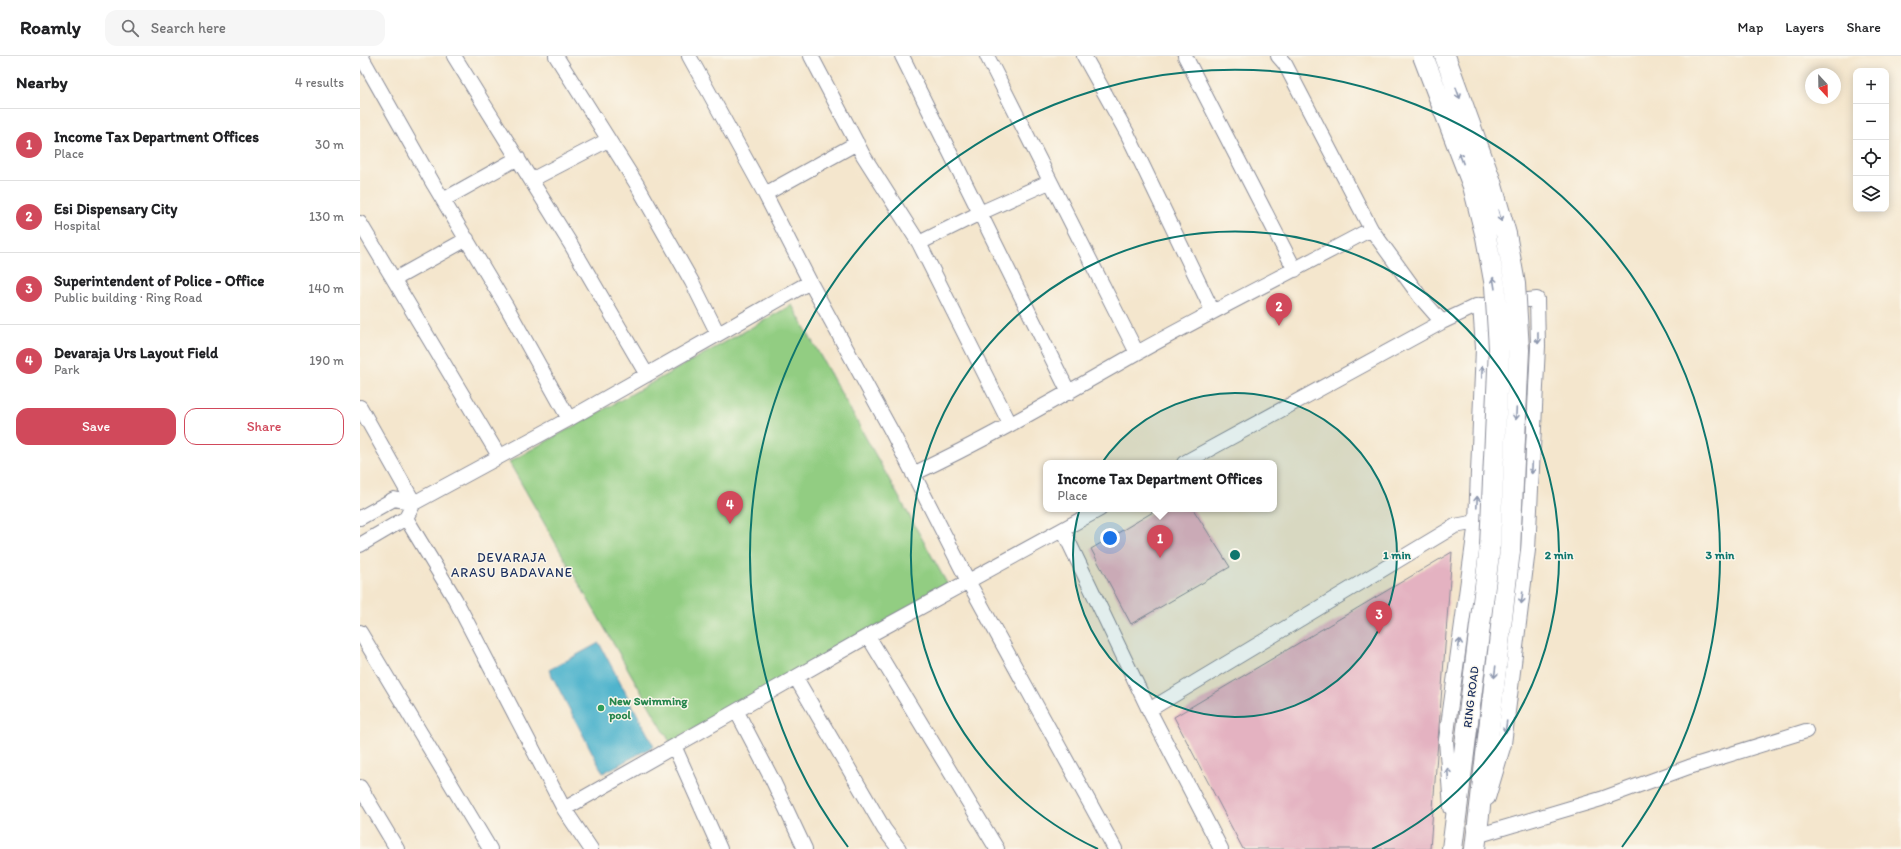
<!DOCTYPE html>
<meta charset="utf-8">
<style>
body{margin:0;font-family:Itim,sans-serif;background:#f6f6f6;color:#202124}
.controls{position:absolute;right:12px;top:12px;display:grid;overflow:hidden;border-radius:8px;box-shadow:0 2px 10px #0003}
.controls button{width:36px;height:36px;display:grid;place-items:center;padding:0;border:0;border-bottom:1px solid #e0e0e0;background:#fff;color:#202124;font:20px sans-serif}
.compass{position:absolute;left:1445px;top:12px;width:36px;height:36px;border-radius:50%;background:#fff;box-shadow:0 2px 10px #0003;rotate:158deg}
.you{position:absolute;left:750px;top:482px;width:14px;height:14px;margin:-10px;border:3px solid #fff;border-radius:50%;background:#1a73e8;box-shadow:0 0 0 6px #1a73e833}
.badge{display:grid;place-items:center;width:26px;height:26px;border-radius:50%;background:#d1495b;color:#fff;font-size:13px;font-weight:700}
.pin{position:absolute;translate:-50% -33px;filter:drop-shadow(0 1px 2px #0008)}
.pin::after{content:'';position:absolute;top:21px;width:14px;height:12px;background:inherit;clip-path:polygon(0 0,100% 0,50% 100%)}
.popup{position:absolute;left:683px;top:404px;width:234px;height:52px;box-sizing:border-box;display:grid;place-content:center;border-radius:8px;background:#fff;filter:drop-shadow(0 1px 3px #0005);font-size:13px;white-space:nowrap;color:#757577}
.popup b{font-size:15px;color:#202124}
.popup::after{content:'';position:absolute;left:50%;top:100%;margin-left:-8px;border:8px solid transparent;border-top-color:#fff}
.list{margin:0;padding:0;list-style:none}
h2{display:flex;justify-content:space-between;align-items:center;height:52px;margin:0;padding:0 16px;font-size:17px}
h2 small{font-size:13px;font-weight:400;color:#757577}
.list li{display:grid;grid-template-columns:26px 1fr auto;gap:12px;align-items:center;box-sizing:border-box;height:72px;padding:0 16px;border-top:1px solid #e0e0e0}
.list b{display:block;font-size:15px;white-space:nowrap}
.list p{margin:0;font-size:13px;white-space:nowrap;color:#757577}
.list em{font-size:13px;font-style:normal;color:#757577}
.actions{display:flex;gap:8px;padding:12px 16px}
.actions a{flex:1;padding:9px 0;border:1px solid #d1495b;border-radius:12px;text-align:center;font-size:14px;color:#d1495b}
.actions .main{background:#d1495b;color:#fff}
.icon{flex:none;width:22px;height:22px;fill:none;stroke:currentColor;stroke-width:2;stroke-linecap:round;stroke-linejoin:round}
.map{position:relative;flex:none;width:1541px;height:793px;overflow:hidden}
header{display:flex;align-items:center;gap:24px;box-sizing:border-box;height:56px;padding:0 20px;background:#fff;border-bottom:1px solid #e0e0e0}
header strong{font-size:19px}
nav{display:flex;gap:22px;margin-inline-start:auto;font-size:14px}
.search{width:280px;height:36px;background:#f6f6f6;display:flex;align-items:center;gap:10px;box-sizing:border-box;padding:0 14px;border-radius:12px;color:#757577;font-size:15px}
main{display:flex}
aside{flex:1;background:#fff}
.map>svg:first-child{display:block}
.green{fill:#92cd82;stroke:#567e70}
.water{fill:#4db3cc;stroke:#347195}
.building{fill:#e4b2c1}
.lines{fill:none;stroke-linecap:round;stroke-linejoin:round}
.minor-casing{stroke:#888a96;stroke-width:16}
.secondary-casing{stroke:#888a96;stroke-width:22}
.minor{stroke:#fff;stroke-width:14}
.secondary{stroke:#fff;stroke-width:20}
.secondary-bridge-casing{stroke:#888a96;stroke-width:22;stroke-linecap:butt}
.secondary-bridge{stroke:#fff;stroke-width:20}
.oneway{stroke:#8d97ae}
.ring{fill:none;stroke:#0f766e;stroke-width:2}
.leisure-dot{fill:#2e9e5b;stroke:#fbf7ec;stroke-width:1.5}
.labels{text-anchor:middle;stroke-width:3;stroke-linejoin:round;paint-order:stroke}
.street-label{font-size:12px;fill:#1b2f5e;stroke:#fbf7ec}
.leisure-label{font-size:12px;font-weight:bold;fill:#27864d;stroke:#fbf7ec;text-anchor:start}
.neighbourhood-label{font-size:13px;letter-spacing:1px;fill:#1b2f5e;stroke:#fbf7ec}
.centre{fill:#0f766e;stroke:#fbf7ec;stroke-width:2}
.ring-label{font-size:12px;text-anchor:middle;font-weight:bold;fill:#0f766e;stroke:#fbf7ec;stroke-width:3;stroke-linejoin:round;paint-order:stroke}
</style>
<header>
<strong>Roamly</strong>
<div class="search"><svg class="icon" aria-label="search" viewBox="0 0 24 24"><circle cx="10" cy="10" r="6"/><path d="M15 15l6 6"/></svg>Search here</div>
<nav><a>Map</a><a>Layers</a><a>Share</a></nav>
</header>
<main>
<aside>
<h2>Nearby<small>4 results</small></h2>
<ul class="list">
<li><span class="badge">1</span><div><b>Income Tax Department Offices</b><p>Place</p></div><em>30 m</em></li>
<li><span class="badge">2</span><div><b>Esi Dispensary City</b><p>Hospital</p></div><em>130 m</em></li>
<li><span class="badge">3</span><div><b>Superintendent of Police - Office</b><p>Public building · Ring Road</p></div><em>140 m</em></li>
<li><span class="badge">4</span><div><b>Devaraja Urs Layout Field</b><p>Park</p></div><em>190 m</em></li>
</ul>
<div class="actions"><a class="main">Save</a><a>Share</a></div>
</aside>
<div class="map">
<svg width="1541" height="793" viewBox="0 0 1541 793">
<rect width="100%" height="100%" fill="#fbf7ec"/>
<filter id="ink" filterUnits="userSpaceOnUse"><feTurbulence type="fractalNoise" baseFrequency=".025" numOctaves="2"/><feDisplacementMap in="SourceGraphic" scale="8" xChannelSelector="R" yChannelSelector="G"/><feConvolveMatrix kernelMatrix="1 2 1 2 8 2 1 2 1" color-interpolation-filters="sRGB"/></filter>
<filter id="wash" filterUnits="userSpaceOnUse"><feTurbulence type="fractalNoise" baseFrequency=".012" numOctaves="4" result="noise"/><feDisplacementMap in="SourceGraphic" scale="16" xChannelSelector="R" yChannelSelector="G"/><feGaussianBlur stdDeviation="0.9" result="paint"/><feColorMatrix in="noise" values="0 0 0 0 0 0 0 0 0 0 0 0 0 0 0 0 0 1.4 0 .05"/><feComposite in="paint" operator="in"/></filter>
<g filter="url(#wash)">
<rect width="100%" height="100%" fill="#f4e6cd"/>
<path class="green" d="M432 249 589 531 310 686 149 406Z"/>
<path class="water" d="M239 587 294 690 243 717 189 614Z"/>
<g id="blocks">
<path class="building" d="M798 453H833L870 511 771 568 731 493Z
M1092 496 1070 793H883L814 661Z"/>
</g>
</g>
<g filter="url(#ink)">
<use href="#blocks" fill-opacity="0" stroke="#888a96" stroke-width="1"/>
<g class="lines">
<g class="minor-casing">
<path id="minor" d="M1 0 74 129 145 248 209 363
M94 0 210 187 287 319
M196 0 276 127 332 226 358 278
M329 0 405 138 450 226
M451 0 503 99 559 187 620 157 709 337
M542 0 620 157 689 126
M627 0 777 297
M724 0 767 77 853 256
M825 0 935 214
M918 0 925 8 1011 173 1061 242 1082 266 1116 250 1177 243 1178 290 1168 494 1144 688 1128 742
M171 124 248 84
M405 138 497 87
M83 144 158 102
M0 167 139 400
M559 187 650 368
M35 223 107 183
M0 351 54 447 46 462 0 489
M824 407 1082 266
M553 418C630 382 703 339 777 297 854 254 933 215 1011 173
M0 462 34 443 54 447 209 363 450 226 533 378 608 525 755 793
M46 462 95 543 204 753 508 580 740 453
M703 474 789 654 861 793
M0 576 130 793
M508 580 637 793
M436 622 524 773 539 793
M789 654 1095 470 1116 466
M377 656 413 725 445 793
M315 692 360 793
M0 731 37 793
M1091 752 1086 684 1116 466 1123 292 1120 249
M204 753 231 793
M1116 780 1241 743 1329 711 1446 675"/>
</g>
<g class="secondary-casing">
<path id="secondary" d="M1092 793 1130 490
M1115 793 1150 494"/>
</g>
<use href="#minor" class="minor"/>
<use href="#secondary" class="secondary"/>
<g class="secondary-bridge-casing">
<path id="secondary-bridge" d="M1063 0 1113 130 1126 181 1135 230 1139 292 1130 490
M1085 0 1131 126 1146 178 1155 228 1159 294 1150 494"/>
</g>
<use href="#secondary-bridge" class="secondary-bridge"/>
</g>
<defs><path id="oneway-shaft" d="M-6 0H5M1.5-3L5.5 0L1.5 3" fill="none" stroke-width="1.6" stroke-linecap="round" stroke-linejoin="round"/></defs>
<g class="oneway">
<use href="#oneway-shaft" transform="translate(1098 37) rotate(70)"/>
<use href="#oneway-shaft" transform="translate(1101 102) rotate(-111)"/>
<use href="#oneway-shaft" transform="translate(1140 160) rotate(74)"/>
<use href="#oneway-shaft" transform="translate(1134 227) rotate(-99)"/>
<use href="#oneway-shaft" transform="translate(1178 282) rotate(89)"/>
<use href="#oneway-shaft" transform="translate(1122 316) rotate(-88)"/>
<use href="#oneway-shaft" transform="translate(1156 358) rotate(93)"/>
<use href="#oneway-shaft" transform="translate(1172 412) rotate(93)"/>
<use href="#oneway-shaft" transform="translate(1117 446) rotate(-88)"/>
<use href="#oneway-shaft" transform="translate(1162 542) rotate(97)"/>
<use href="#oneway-shaft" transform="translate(1099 589) rotate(-82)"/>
<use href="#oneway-shaft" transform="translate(1135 616) rotate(97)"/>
<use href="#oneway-shaft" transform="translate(1146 671) rotate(97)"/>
<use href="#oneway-shaft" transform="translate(1088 718) rotate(-94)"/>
</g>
</g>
<circle cx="875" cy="499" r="162" fill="#0f766e" fill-opacity=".12"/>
<g class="ring">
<circle cx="875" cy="499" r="162"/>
<path d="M738 793A324 324 0 1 1 1012 793"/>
<path d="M488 791A485 485 0 1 1 1262 791"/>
</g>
<circle class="leisure-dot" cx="241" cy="652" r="4"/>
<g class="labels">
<g class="street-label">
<text transform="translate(1111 641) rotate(-83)" y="4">RING ROAD</text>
</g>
<g class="leisure-label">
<text x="249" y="649">New Swimming<tspan x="249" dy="14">pool</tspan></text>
</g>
<g class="neighbourhood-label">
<text x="152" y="506">DEVARAJA<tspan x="152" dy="15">ARASU BADAVANE</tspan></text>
</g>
</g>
<circle cx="875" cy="499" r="6" class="centre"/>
<g class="ring-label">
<text x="1037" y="503">1 min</text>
<text x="1199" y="503">2 min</text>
<text x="1360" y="503">3 min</text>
</g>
</svg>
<div class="controls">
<button>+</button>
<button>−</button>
<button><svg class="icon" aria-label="locate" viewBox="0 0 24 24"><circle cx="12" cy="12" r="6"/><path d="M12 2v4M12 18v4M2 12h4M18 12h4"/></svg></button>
<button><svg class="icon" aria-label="layers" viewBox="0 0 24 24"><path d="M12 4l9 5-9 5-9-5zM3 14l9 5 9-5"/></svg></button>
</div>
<svg class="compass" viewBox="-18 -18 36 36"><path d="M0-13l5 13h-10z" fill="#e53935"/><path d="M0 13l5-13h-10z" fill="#757577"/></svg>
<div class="you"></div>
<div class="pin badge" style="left:800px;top:502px">1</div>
<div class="popup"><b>Income Tax Department Offices</b>Place</div>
<div class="pin badge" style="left:919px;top:270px">2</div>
<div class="pin badge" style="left:1019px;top:578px">3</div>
<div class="pin badge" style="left:370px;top:468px">4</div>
</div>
</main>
